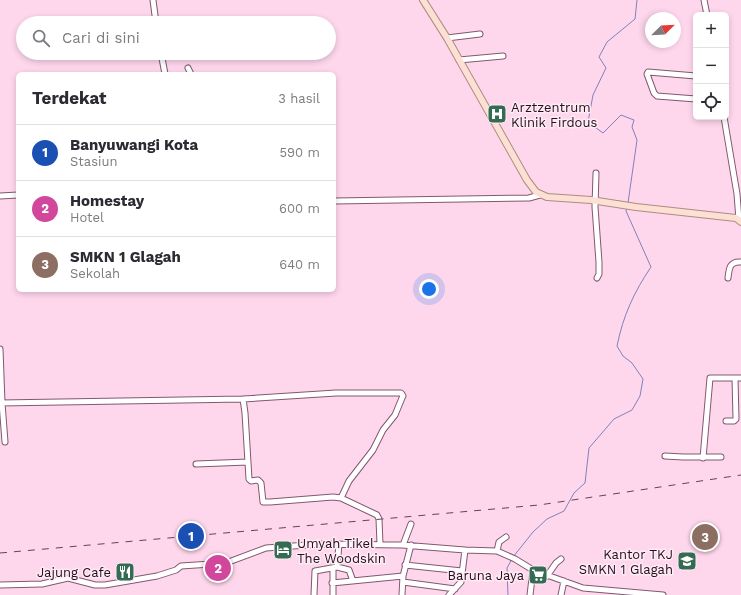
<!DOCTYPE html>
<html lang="id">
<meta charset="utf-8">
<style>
body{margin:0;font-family:"Work Sans",sans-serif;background:#f7f7f7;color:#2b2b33}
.controls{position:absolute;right:12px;top:12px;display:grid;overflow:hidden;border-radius:6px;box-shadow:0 2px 6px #0003}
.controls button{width:36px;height:36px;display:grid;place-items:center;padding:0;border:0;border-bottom:1px solid #e1e1e2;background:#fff;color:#2b2b33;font:20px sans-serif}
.compass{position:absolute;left:645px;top:12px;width:36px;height:36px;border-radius:50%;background:#fff;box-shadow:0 2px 6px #0003;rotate:66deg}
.you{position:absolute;left:429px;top:289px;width:14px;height:14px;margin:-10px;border:3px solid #fff;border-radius:50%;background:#1a73e8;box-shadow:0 0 0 6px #1a73e833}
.badge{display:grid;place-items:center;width:26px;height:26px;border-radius:50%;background:#346c53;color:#fff;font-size:13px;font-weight:700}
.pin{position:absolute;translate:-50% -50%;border:2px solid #fff;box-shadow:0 1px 4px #0006}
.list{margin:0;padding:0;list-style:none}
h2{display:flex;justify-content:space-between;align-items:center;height:52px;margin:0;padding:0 16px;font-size:17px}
h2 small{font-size:13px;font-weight:400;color:#7c7c81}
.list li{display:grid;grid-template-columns:26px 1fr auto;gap:12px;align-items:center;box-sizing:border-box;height:56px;padding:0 16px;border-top:1px solid #e1e1e2}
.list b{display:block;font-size:15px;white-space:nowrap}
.list p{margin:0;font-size:13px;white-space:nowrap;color:#7c7c81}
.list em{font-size:13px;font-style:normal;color:#7c7c81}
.icon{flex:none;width:22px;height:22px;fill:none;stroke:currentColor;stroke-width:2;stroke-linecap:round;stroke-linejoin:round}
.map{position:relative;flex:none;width:741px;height:595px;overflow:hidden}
.search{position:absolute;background:#fff;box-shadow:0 2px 6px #0003;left:16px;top:16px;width:320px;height:44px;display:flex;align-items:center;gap:10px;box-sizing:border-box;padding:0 14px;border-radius:22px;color:#7c7c81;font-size:15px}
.panel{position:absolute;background:#fff;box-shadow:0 2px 6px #0003;left:16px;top:72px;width:320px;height:220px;border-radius:6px}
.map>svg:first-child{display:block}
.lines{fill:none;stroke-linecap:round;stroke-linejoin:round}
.stream{stroke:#8081ba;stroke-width:1}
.minor-casing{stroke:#825871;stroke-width:7}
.major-casing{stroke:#af8a80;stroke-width:8}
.minor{stroke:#fff;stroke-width:5}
.major{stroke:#fde0d4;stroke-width:6}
.rail{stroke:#5d4653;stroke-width:1;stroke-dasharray:7 7;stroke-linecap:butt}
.labels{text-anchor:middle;stroke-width:3;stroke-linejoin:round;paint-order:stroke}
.poi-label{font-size:13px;fill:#22111b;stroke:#ffeaf6;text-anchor:end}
</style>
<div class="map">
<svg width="741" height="595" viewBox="0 0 741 595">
<rect width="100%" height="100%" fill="#ffd7ed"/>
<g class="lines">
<path class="stream" d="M628 203 637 140 632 127 634 120 621 115 603 133 588 122 593 95 606 68 599 57 607 42 635 19 637 0
M513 557 533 532 547 519 564 511 574 493 585 483 589 448 614 419 632 410 640 396 643 379 632 363 623 356 617 346C623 316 634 292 651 267L626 211 627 208
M508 595 507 568 512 559"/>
<g class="minor-casing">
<path id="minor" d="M153 0 156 23
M704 0 707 15
M447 38 480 34
M161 53 165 74
M459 60 503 56
M188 68 191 74
M696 76 648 72 647 74 654 93 657 96 696 99
M724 117 737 194 739 220
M596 173 595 207 599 262V274L597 278
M0 196 18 195
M334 201 529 198 540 195
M728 278C729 268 730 261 741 262
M0 349 2 403 5 442
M243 399 245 413 249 479 251 481 258 480 261 483 263 502H270L333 497 341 498 377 515 379 519 380 544
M0 403 243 399 336 393H401L403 396 402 398 395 415 383 430 373 450 349 481 341 498
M726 421H734L736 419 735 378
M665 456 683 457H721
M703 458 710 378H741
M196 464 248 462
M403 545 411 524
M497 551 499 542 506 537
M405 565 462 571
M337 567 349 570 353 581
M333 568V595
M547 576 556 563 561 559
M403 582 455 589
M332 583 403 576
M0 585 42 584 68 578 95 585H105L157 576 176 570 181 566 226 563 266 548 321 544 402 545 465 550 497 551 515 559 533 570 583 588 663 595
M314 595 315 571 337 567 339 544
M402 595 403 576 411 545
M449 595 461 582 465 550
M530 595 533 570
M561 595 564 581"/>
</g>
<g class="major-casing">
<path id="major" d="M423 0 447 38 527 180 536 192 547 197 591 200 636 207 736 218 741 222"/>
</g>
<use href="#minor" class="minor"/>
<use href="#major" class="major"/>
<path class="rail" d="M0 553 539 505 741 475"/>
</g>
<defs>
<g id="hospital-square" transform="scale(1)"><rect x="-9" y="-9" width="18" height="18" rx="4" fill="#346c53" stroke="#ffeaf6"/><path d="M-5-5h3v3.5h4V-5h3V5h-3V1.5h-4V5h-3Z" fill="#fff"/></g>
<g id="hotel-square" transform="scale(1)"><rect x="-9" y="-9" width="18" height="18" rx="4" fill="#346c53" stroke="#ffeaf6"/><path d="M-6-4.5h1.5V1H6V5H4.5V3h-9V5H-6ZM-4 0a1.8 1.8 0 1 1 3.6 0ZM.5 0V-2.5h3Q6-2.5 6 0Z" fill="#fff"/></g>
<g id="school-square" transform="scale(1)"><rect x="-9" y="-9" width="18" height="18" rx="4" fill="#346c53" stroke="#ffeaf6"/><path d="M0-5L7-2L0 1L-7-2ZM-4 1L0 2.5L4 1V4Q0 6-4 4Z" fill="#fff"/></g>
<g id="restaurant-square" transform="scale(1)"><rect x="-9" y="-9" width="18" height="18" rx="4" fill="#346c53" stroke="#ffeaf6"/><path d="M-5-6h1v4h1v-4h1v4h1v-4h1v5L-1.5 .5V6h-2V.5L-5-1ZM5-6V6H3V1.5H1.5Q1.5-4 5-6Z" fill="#fff"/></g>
<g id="supermarket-square" transform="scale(1)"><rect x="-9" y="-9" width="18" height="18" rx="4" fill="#346c53" stroke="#ffeaf6"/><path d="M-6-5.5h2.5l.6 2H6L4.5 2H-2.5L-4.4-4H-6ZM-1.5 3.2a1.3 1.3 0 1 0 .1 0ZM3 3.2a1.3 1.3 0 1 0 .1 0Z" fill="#fff"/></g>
</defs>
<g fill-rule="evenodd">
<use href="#hospital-square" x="497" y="114"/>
<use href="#hotel-square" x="283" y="550"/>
<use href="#school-square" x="687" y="561"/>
<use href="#restaurant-square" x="125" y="572"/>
<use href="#supermarket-square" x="538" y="575"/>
</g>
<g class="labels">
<g class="poi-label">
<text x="511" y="112" text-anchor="start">Arztzentrum<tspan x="511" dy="15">Klinik Firdous</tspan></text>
<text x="297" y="548" text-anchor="start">Umyah Tikel<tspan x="297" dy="15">The Woodskin</tspan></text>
<text x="673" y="559">Kantor TKJ<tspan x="673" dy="15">SMKN 1 Glagah</tspan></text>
<text x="111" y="577">Jajung Cafe</text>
<text x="524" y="580">Baruna Jaya</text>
</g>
</g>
</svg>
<div class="controls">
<button>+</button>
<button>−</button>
<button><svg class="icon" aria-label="locate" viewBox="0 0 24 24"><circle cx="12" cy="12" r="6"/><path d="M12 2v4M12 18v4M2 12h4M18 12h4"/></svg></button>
</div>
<svg class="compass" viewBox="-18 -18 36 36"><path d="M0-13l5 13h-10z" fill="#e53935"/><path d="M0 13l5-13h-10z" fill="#7c7c81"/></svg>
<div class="you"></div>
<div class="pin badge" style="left:191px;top:536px;background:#1a4fb4">1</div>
<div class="pin badge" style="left:218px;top:568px;background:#d1479c">2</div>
<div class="pin badge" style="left:705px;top:537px;background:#8d6e63">3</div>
<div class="search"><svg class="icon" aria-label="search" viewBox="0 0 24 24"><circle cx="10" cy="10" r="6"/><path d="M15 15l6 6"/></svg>Cari di sini</div>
<section class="panel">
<h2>Terdekat<small>3 hasil</small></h2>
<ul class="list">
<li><span class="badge" style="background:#1a4fb4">1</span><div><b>Banyuwangi Kota</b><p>Stasiun</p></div><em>590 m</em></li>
<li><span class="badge" style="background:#d1479c">2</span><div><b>Homestay</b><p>Hotel</p></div><em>600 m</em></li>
<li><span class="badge" style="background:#8d6e63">3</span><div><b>SMKN 1 Glagah</b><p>Sekolah</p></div><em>640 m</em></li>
</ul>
</section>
</div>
